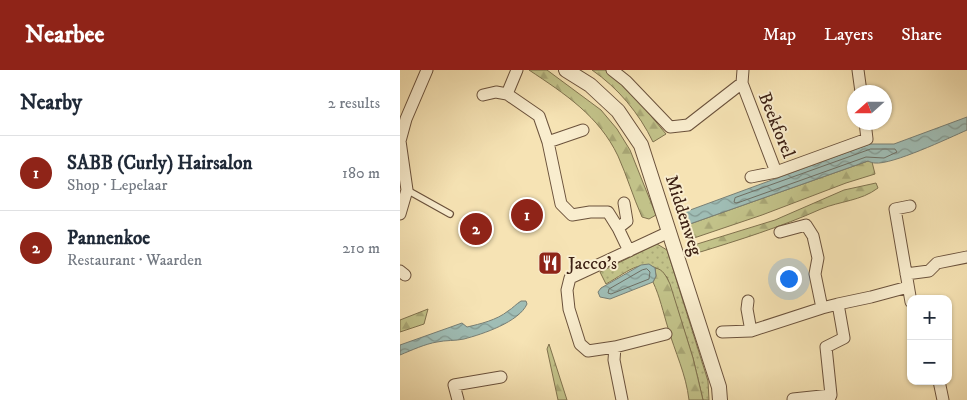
<!DOCTYPE html>
<meta charset="utf-8">
<style>
body{margin:0;font-family:"IM FELL DW Pica",serif;background:#f6f6f7;color:#1f2937}
.controls{position:absolute;right:15px;bottom:15px;display:grid;overflow:hidden;border-radius:10px;box-shadow:0 1px 4px #0004}
.controls button{width:45px;height:45px;display:grid;place-items:center;padding:0;border:0;border-bottom:1px solid #e0e1e3;background:#fff;color:#1f2937;font:25px sans-serif}
.compass{position:absolute;left:447px;top:15px;width:45px;height:45px;border-radius:50%;background:#fff;box-shadow:0 1px 4px #0004;rotate:249deg}
.you{position:absolute;left:388px;top:208px;width:18px;height:18px;margin:-12px;border:4px solid #fff;border-radius:50%;background:#1a73e8;box-shadow:0 0 0 8px #1a73e833}
.badge{display:grid;place-items:center;width:32px;height:32px;border-radius:50%;background:#8f2418;color:#fff;font-size:16px;font-weight:700}
.pin{position:absolute;translate:-50% -50%;border:2px solid #fff;box-shadow:0 1px 5px #0006}
.list{margin:0;padding:0;list-style:none}
h2{display:flex;justify-content:space-between;align-items:center;height:65px;margin:0;padding:0 20px;font-size:21px}
h2 small{font-size:16px;font-weight:400;color:#747a83}
.list li{display:grid;grid-template-columns:32px 1fr auto;gap:15px;align-items:center;box-sizing:border-box;height:75px;padding:0 20px;border-top:1px solid #e0e1e3}
.list b{display:block;font-size:19px;white-space:nowrap}
.list p{margin:0;font-size:16px;white-space:nowrap;color:#747a83}
.list em{font-size:16px;font-style:normal;color:#747a83}
.map{position:relative;flex:none;width:567px;height:330px;overflow:hidden}
header{display:flex;align-items:center;gap:30px;box-sizing:border-box;height:70px;padding:0 25px;background:#8f2418;color:#fff}
header strong{font-size:24px}
nav{display:flex;gap:28px;margin-inline-start:auto;font-size:18px}
main{display:flex}
aside{flex:1;background:#fff}
.map>svg:first-child{display:block}
.green{fill:url(#green-dots);stroke:#80724e}
.forest{fill:url(#forest-firs);stroke:#80724e}
.water{fill:url(#water-waves);stroke:#787f75}
.lines{fill:none;stroke-linecap:round;stroke-linejoin:round}
.shore{stroke:#6e6f64;stroke-width:1}
.service-casing{stroke:#6b523c;stroke-width:8}
.minor-casing{stroke:#6b523c;stroke-width:13}
.tertiary-casing{stroke:#6b523c;stroke-width:16}
.service{stroke:#f9edce;stroke-width:5.5}
.minor{stroke:#f9edce;stroke-width:11}
.tertiary{stroke:#f9edce;stroke-width:14}
.labels{text-anchor:middle;stroke-width:4;stroke-linejoin:round;paint-order:stroke}
.street-label{font-size:18px;fill:#3d2114;stroke:#f9edce}
.poi-label{font-size:18px;fill:#3d2114;stroke:#f9edce;text-anchor:start}
</style>
<header>
<strong>Nearbee</strong>
<nav><a>Map</a><a>Layers</a><a>Share</a></nav>
</header>
<main>
<aside>
<h2>Nearby<small>2 results</small></h2>
<ul class="list">
<li><span class="badge">1</span><div><b>SABB (Curly) Hairsalon</b><p>Shop · Lepelaar</p></div><em>180 m</em></li>
<li><span class="badge">2</span><div><b>Pannenkoe</b><p>Restaurant · Waarden</p></div><em>210 m</em></li>
</ul>
</aside>
<div class="map">
<svg width="567" height="330" viewBox="0 0 567 330">
<defs>
<pattern id="green-dots" width="8" height="8" patternUnits="userSpaceOnUse" patternTransform="scale(1.25)"><rect width="8" height="8" fill="#c2c289"/><path d="M2 2h.1M6 6h.1" fill="none" stroke="#a8a675" stroke-width="1.8" stroke-linecap="round"/></pattern>
<pattern id="forest-firs" width="22" height="20" patternUnits="userSpaceOnUse" patternTransform="scale(1.25)"><rect width="22" height="20" fill="#c2c289"/><path d="M5 1l3.5 6h-7zM16 11l3.5 6h-7z" fill="#a8a675"/></pattern>
<pattern id="water-waves" width="16" height="10" patternUnits="userSpaceOnUse" patternTransform="scale(1.25)"><rect width="16" height="10" fill="#9fbdb5"/><path d="M0 5q4-4 8 0t8 0" fill="none" stroke="#839992"/></pattern>
</defs>
<rect width="100%" height="100%" fill="#f6e3b4"/>
<filter id="stains"><feTurbulence type="fractalNoise" baseFrequency=".004" numOctaves="4"/><feColorMatrix values="0 0 0 0 .2 0 0 0 0 .09 0 0 0 0 .02 0 0 0 .5 -.17"/></filter>
<radialGradient id="worn" r=".72"><stop offset=".6" stop-color="#630" stop-opacity="0"/><stop offset="1" stop-color="#630" stop-opacity=".3"/></radialGradient>
<path class="green" d="M257 174 267 180 308 311 309 330H303L293 288 267 207C245 183 230 201 206 214L200 202Z"/>
<path class="forest" d="M129 0H147L201 40 217 59 230 80 256 145 249 149 242 147C233 127 227 106 218 86 199 46 165 24 129 0Z
M192 0H207L227 17 266 64 253 72C239 43 218 18 192 0Z
M468 91 472 92 475 104 446 113 362 145 291 169 287 155Z
M476 113 478 118C461 131 440 131 421 139 381 157 339 170 297 183L294 175 375 150 444 120Z
M255 198C263 199 266 206 270 214L293 288 303 330H289C286 304 275 282 268 258 263 242 260 227 253 212L256 206Z
M28 239 24 254 0 262V250Z
M149 274 167 330H158L147 279Z"/>
<path class="water" d="M567 47V60C549 68 492 95 475 93 473 93 470 92 468 91L287 155 282 143 470 74H494Z
M249 194 255 198 256 206 253 212 210 229 200 227 198 222 201 218 241 195Z
M121 231H126L127 234C119 252 83 264 64 269 55 271 46 270 37 272 25 274 12 280 0 285V275L62 253 67 257C80 254 97 250 108 241 113 238 116 234 121 231Z"/>
<g class="lines">
<path class="shore" d="M471 79H495L497 82 484 88 466 87 340 132 336 133 334 132 335 128Z
M247 199 250 202 249 209 211 224 208 223 209 219 242 200Z"/>
<g class="service-casing">
<path id="service" d="M7 120 50 144"/>
</g>
<g class="minor-casing">
<path id="minor" d="M212 0 226 11 270 57 288 55 342 13
M343 0 342 13 376 102
M458 0 461 22
M107 24 117 0
M83 25 96 22 107 24 139 46 148 72 161 134 172 145 190 142H208L218 158 229 181
M148 72 183 60
M351 107 376 102 467 69 465 52
M510 136 495 139 511 232
M0 144 7 120 0 71 6 49 27 0
M218 158 227 151 224 133
M380 162 406 155 413 166 418 188 415 204 422 238 438 234 444 268 426 277 431 325 429 330
M0 201 5 205
M506 204 529 201 537 193 567 187
M348 231 347 239 351 261 422 238
M438 234 471 227 508 217
M322 262 351 261
M266 264 215 277 188 281 180 274 169 239 167 220 170 208 269 162
M215 277 214 290 222 330
M539 311 543 330
M393 329 431 325
M58 330 54 315 101 307"/>
</g>
<g class="tertiary-casing">
<path id="tertiary" d="M166 0 190 15 218 41 241 75 319 317 320 330"/>
</g>
<use href="#service" class="service"/>
<use href="#minor" class="minor"/>
<use href="#tertiary" class="tertiary"/>
</g>
<defs>
<g id="restaurant-square" transform="scale(1.25)"><rect x="-9" y="-9" width="18" height="18" rx="4" fill="#8f2418" stroke="#f9edce"/><path d="M-5-6h1v4h1v-4h1v4h1v-4h1v5L-1.5 .5V6h-2V.5L-5-1ZM5-6V6H3V1.5H1.5Q1.5-4 5-6Z" fill="#fff"/></g>
</defs>
<g fill-rule="evenodd">
<use href="#restaurant-square" x="150" y="193"/>
</g>
<g class="labels">
<g class="street-label">
<text transform="translate(377 55) rotate(68)" y="6">Beekforel</text>
<text transform="translate(284 145) rotate(72)" y="6">Middenweg</text>
</g>
<g class="poi-label">
<text x="168" y="199">Jacco's</text>
</g>
</g>
<rect width="100%" height="100%" filter="url(#stains)"/>
<rect width="100%" height="100%" fill="url(#worn)"/>
</svg>
<div class="controls">
<button>+</button>
<button>−</button>
</div>
<svg class="compass" viewBox="-18 -18 36 36"><path d="M0-13l5 13h-10z" fill="#e53935"/><path d="M0 13l5-13h-10z" fill="#747a83"/></svg>
<div class="you"></div>
<div class="pin badge" style="left:127px;top:145px">1</div>
<div class="pin badge" style="left:76px;top:159px">2</div>
</div>
</main>
